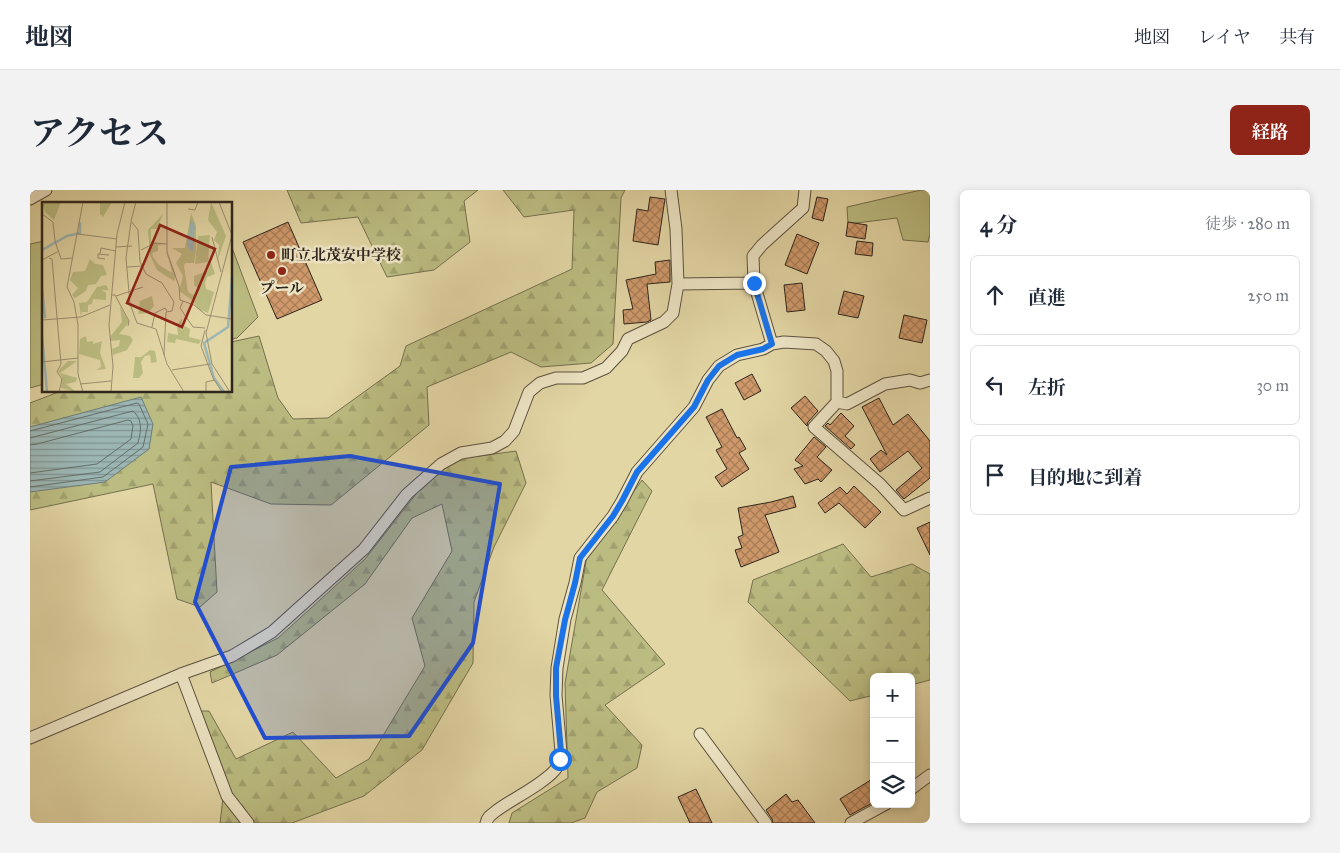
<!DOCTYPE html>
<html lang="ja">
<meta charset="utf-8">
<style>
body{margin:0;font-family:"IM FELL Great Primer","Noto Serif JP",serif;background:#f2f2f3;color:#1f2937}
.controls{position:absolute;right:15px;bottom:15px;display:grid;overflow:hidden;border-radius:8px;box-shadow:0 2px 8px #0003}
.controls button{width:45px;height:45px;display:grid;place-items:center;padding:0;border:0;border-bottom:1px solid #e0e1e3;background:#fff;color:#1f2937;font:25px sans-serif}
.stop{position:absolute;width:15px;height:15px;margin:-11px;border:4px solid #1a73e8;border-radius:50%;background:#fff}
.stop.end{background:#1a73e8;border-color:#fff;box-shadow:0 1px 5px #0008}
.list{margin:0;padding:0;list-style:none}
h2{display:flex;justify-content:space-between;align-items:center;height:65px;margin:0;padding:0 20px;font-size:21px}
h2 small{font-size:16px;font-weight:400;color:#747a83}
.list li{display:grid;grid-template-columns:32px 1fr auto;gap:15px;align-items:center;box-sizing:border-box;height:80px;margin:0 10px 10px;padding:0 10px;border:1px solid #e0e1e3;border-radius:8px}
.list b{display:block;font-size:19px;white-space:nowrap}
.list em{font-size:16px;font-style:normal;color:#747a83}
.icon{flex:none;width:28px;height:28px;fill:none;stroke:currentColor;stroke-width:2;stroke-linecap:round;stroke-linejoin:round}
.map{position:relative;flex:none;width:900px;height:633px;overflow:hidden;border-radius:8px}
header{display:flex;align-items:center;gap:30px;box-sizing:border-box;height:70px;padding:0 25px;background:#fff;border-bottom:1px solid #e0e1e3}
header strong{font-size:24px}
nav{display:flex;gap:28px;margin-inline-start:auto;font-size:18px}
.intro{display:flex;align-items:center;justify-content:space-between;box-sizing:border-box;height:120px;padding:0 30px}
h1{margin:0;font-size:35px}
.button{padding:12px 22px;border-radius:8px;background:#8f2418;color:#fff;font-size:18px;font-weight:700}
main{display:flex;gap:30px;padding:0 30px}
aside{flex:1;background:#fff;border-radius:8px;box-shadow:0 2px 8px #0003}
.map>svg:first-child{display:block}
.grass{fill:#bbbc81;stroke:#74704f}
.forest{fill:url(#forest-firs);stroke:#74704f}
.water{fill:url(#water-rules);stroke:#707c78}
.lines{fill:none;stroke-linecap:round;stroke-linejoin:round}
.shore{stroke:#656e68;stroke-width:1}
.building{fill:url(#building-cross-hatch);stroke:#2e251d}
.street-casing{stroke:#5b513f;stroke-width:13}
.street{stroke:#ede4c4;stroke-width:11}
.route{stroke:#1a73e8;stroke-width:6}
.marked{fill:#1d4ed8;fill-opacity:0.2;stroke:#1d4ed8;stroke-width:4;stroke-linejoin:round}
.poi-dot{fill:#8f2418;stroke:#ede4c4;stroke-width:2}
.labels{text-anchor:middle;stroke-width:5;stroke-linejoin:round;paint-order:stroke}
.poi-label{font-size:15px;font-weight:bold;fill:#2e251d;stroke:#ede4c4;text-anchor:start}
.inset-river{fill:none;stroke:#9cb6b4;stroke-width:2.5}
.inset-road{fill:none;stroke:#9b8f6f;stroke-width:1}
.view{fill:#8f2418;fill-opacity:0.15;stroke:#8f2418;stroke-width:2.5}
.inset-edge{fill:none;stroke:#2e251d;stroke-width:2.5}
</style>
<header>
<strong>地図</strong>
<nav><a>地図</a><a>レイヤ</a><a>共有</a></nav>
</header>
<div class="intro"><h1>アクセス</h1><a class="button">経路</a></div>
<main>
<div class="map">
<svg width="900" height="633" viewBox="0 0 900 633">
<defs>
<pattern id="forest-firs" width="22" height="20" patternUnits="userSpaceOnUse" patternTransform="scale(1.25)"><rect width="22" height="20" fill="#bbbc81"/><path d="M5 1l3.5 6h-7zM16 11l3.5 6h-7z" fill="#a1a16f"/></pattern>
<pattern id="water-rules" width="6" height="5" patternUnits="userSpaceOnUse" patternTransform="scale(1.25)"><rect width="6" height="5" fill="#9cb6b4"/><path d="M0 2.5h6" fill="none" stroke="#809492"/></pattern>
<pattern id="building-cross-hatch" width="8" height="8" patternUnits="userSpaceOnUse" patternTransform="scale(1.25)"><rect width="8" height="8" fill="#cf996b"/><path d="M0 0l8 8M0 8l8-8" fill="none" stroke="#a87d57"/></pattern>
</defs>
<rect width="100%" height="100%" fill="#e3d6a5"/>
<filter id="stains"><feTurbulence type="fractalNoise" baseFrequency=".004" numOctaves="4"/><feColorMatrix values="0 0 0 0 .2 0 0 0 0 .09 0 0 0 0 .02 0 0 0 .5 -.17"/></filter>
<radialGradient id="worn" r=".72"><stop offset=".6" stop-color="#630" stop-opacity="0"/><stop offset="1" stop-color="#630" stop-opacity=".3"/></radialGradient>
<path class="grass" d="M891 0H900V44L898 52 873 50 867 28 818 34 817 17Z
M14 51V194L0 198V54Z
M201 55 228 127 207 148 201 149Z"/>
<path class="forest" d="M257 0H448L434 11 440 52 404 80 357 87 328 27 271 33Z
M473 0H595L591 8 583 154 561 173 511 177 481 162 397 197 399 235 301 315 241 314 181 292 187 402 170 417 147 409 123 294 0 320V213L31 201H201V152L229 146 248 208 263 229 298 228 370 176 376 156 542 79 544 20 494 27Z
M486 261 496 293 464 357 444 412 443 473 392 560 334 606 262 633H190L193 608 159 521H179L206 569 263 542 306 588 339 569 395 476 382 428 422 361 412 314 382 328 335 394 247 465 182 493 180 482 248 448 335 369 390 299 427 269Z
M612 290 622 301 572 400 635 474 575 515 612 555 607 578 567 602 555 628 541 633H479L482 623 538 588 535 493 557 366Z
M813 354 841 387 882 374 900 384V490L881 495V487H844V505L820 511 718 412 723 390Z"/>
<path class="water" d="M111 207 123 234 119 259 75 292 0 302V237Z"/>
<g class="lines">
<path class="shore" d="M0 241 107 213 109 214 118 234 113 257 73 287 0 297
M0 248 103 221C113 230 111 241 108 253L70 282 0 291
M0 255 7 254 98 230 101 231 103 236 101 249 67 274 0 283"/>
</g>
<path class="building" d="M620 7 635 9 628 55 603 51 607 19 618 21Z
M787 7 798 9 793 31 782 28Z
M258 32 292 110 247 129 213 52Z
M818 32 837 35 835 49 816 46Z
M767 44 789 53 777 84 755 75Z
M827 51 843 53 842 66 825 64Z
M640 70V92L617 94 621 130 617 132 594 134 593 120 603 119 596 90 626 84 625 72Z
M772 93 775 120 757 122 754 95Z
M814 101 834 106 828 128 808 124Z
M874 125 897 130 892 153 869 148Z
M722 184 731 201 714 210 705 193Z
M775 206 788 221 778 232 777 236 761 218Z
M849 208 863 235 878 224 900 251V288L874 309 866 300 892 278 878 261 850 282 840 269 851 260 857 265 832 217Z
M692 219 707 248 709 247 716 259 709 263 719 279 692 297 685 287 697 279 686 260 692 257 676 227Z
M811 223 824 236 815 246 825 255 821 259 795 236 798 233 800 235Z
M784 247 796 257 787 267 802 280 791 292 788 289 775 294 764 279 773 276 765 270Z
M824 296 851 322 835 338 809 313 795 323 788 313 810 297 817 304Z
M763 306 766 317 735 325 749 362 711 377 705 360 712 358 708 347 713 345 708 318 741 312Z
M900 332V365L887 338Z
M844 588V612L820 625 810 609Z
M666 599 682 633H660L648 607Z
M756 604 762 612 768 610 785 633H743L742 629 736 620Z"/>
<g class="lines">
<g class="street-casing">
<path id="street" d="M0 9 16 0
M724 93 742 154
M648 94 724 93 723 66 732 55 773 18 775 0
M807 212 784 237 850 294 874 320 900 308
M151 484 197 606 218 633
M670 544 736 633
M0 548 151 484 202 466 242 442 334 359 377 304 411 274 431 263 462 258 475 251 484 241 499 202 510 193 526 188H553L576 178 592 161 598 149 634 132 643 123 648 94 646 39 641 0
M881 599 900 585
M456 633C457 627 461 625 466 621 482 609 512 595 525 580 529 575 530 568 531 562L526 505 527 478 535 429 545 393 550 368 583 326 592 311 607 282 664 217 678 190 689 176 707 165 733 159 742 154 754 152 786 154 796 161 804 171 807 181V212L817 214 855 194 880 190 890 193 900 190
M821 633 856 614"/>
</g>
<use href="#street" class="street"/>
</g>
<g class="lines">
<path class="route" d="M530 569 531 562 526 506V478L535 430 545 393 550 368 583 326 592 311 607 282 664 217 678 190 689 176 707 165 733 159 742 154 724 93"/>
</g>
<path class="marked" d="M320 266 470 294 443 453 379 546 235 548 165 412 201 277Z"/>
<g class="poi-dot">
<circle cx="241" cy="65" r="5"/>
<circle cx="252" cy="81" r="5"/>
</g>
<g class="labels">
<g class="poi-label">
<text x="251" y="70">町立北茂安中学校</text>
<text x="252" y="103" text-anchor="middle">プール</text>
</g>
</g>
<g transform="translate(12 12)">
<rect width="190" height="190" fill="#e3d6a5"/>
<path d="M168 33 166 60 153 62 156 34ZM64 83 67 88H60L64 91V98L51 97 50 102 46 103V110H40L39 114 37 101 45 100 55 85ZM140 116V126L143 124 148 127 147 135 159 138 157 142 134 137 133 141 125 140 126 131 136 133 135 123ZM44 134 45 140 51 139V142L60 139 58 151 64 167 54 168 59 165 58 158 37 152 38 137Z" fill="#bbbc81"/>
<path d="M0 0H19L12 18 3 10ZM58 0H70L61 15 58 12ZM169 0 184 34 176 57 177 43 172 38 175 30 166 18ZM149 11 154 24V49L152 61H143L142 64 146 90 151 93 157 87 152 83V74L166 69 168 57 173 72 165 75 163 81 164 87 172 90 166 111 156 107 150 98 137 89 141 74 134 61 140 52 130 46H143ZM121 12 115 27H109V39L121 43H116V49L110 51 111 55 117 63 130 71 124 44 134 74 132 79 115 68 108 53 106 28ZM48 57 53 62 61 63 65 73 59 74 54 82 46 83 44 89 33 96 30 93 36 86 28 78 31 70 43 69ZM110 94 112 104 106 111 96 112 98 99ZM78 104 87 120 77 132 88 134 91 138 85 148 71 153 70 147 77 144 78 138 69 139 68 135 80 120ZM108 148 113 149 115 160 109 161 108 153 103 154 99 160 101 171 97 176H91L93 155H99ZM26 159H35L18 171 35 176 34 180 24 182 34 190 19 186 20 175 16 169Z" fill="#bbbc81"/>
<path d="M149 17 153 24 151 49H148L145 42Z" fill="#9cb6b4"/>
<path class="inset-river" d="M0 48 25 34 38 31V20M0 85 3 116M0 133 5 190M182 190 172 176 162 141 186 125 190 75"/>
<path class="inset-road" d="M94 0 89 19 96 28 98 60 104 72 120 81 132 100 130 109 124 110 122 153M125 0V51L137 84 138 98 152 103 164 113 190 117M177 0 190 33M146 7 153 8 156 0M0 12 11 20 13 39 19 57 31 56M89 20 84 56 88 102 95 121 114 127 125 162 142 190M36 32 75 37M170 35 179 70M74 45 90 44M99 48 113 41 125 42M58 52 59 46 74 49M7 56 10 57 19 162 15 170 20 177 17 190M63 57 56 56V52L67 53M0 58 17 49M85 65 100 64M70 93H73L87 119 86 124M74 94 101 85M141 99 138 106 151 125 163 126M0 118 39 115 68 103M110 125 113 111 123 106 125 109M163 128 159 144 171 176 180 190M0 160 36 156M130 168 168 162M38 182 69 179M41 190 36 172V123L32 100 25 85 41 0M69 190 71 164 67 123 75 32 83 0M164 190V180L173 178M188 190 170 162 164 131 190 33"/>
<path class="view" d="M118 23 173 47 140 125 85 101Z"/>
<rect width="190" height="190" class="inset-edge"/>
</g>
<rect width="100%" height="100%" filter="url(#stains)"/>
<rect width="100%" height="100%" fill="url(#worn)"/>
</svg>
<div class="controls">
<button>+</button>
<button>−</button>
<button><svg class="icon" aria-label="layers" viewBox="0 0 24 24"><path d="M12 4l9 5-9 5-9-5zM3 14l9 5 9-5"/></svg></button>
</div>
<div class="stop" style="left:530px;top:569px"></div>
<div class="stop end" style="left:724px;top:93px"></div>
</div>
<aside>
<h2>4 分<small>徒歩 · 280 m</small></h2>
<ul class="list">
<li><svg class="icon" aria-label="ahead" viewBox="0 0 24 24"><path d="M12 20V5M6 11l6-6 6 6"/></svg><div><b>直進</b></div><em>250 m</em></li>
<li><svg class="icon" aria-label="left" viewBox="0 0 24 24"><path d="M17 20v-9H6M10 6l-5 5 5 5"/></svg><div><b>左折</b></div><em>30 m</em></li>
<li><svg class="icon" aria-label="arrive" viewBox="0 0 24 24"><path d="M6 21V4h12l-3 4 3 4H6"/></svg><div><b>目的地に到着</b></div></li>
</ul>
</aside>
</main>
